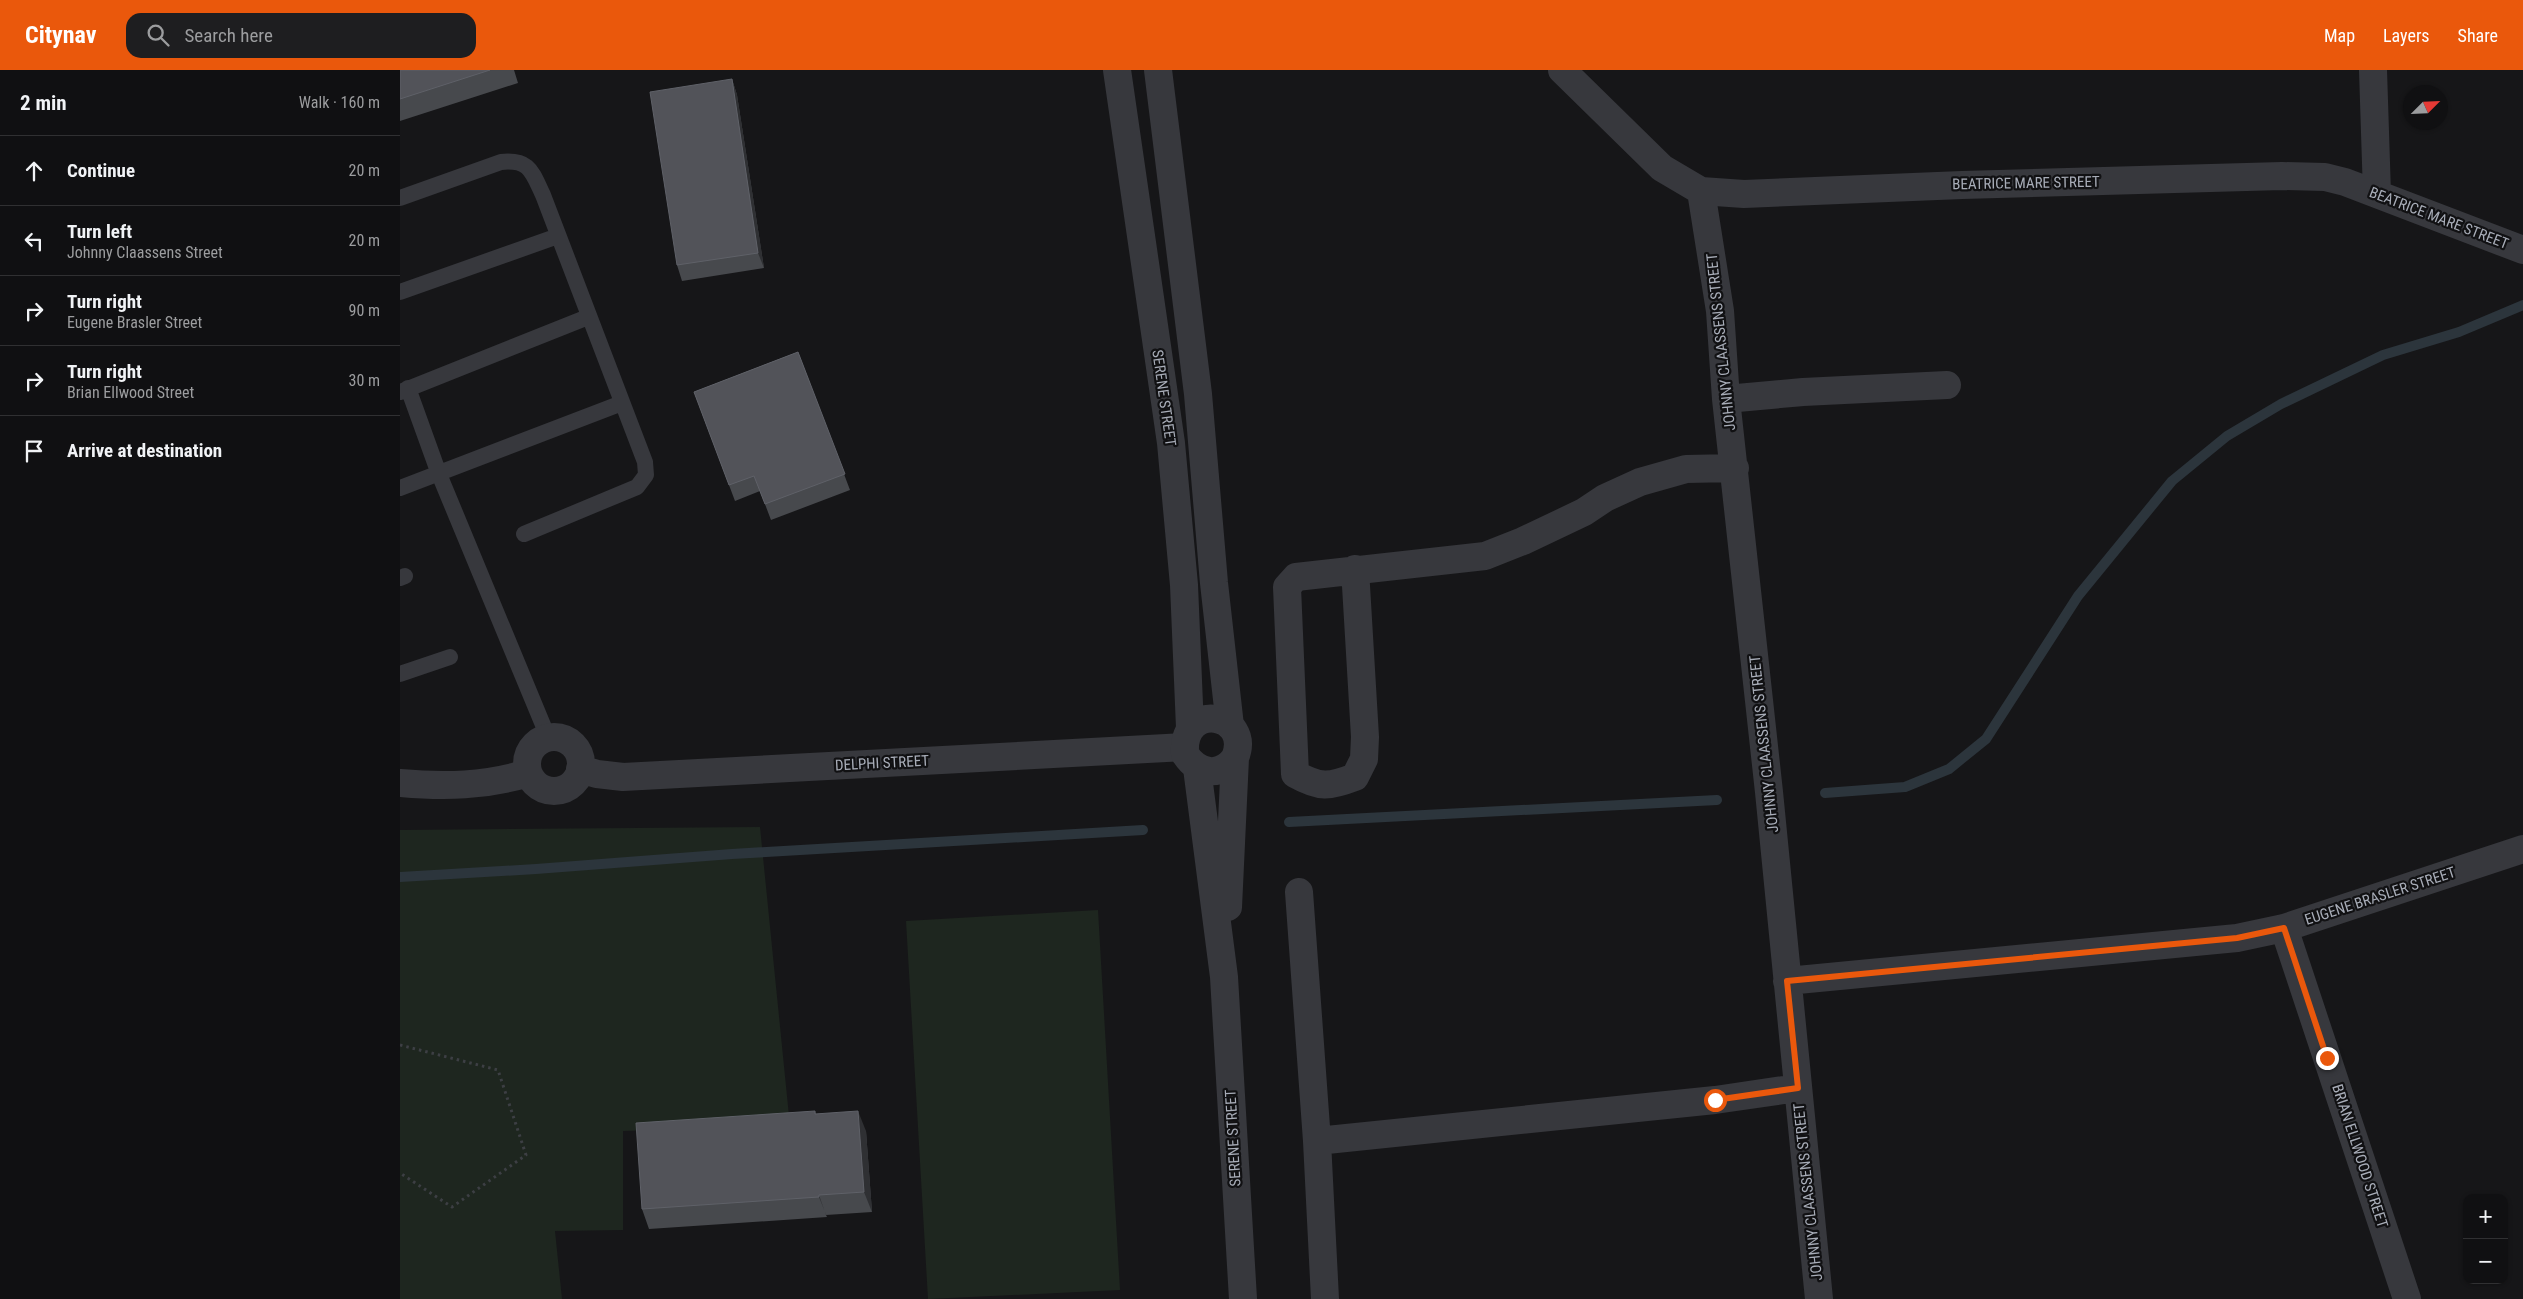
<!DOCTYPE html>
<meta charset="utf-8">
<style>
body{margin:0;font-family:"Roboto Condensed",sans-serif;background:#1e1e20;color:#f1f3f6}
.controls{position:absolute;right:15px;bottom:15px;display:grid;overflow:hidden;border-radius:10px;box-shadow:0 1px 4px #0004}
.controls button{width:45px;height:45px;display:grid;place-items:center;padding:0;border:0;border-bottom:1px solid #303032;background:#101012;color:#f1f3f6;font:25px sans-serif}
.compass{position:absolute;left:2003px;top:15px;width:45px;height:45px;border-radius:50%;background:#101012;box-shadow:0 1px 4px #0004;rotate:66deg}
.stop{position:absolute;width:15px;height:15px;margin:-11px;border:4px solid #ea580c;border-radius:50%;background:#fff}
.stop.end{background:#ea580c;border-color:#fff;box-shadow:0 1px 5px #0008}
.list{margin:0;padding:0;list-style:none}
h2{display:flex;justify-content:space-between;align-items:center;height:65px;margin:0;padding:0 20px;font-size:21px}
h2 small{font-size:16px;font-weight:400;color:#9c9d9f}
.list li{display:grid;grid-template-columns:32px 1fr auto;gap:15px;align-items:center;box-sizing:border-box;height:70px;padding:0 20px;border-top:1px solid #303032}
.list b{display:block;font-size:19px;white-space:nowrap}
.list p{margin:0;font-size:16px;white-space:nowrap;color:#9c9d9f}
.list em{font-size:16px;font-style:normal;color:#9c9d9f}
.icon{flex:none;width:28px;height:28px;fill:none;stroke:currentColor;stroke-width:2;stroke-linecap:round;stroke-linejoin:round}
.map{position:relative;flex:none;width:2123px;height:1229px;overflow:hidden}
header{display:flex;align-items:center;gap:30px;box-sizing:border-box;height:70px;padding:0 25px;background:#ea580c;color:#fff}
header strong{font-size:24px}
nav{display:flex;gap:28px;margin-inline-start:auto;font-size:18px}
.search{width:350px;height:45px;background:#1e1e20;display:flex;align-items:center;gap:12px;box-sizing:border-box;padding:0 18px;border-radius:15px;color:#9c9d9f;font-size:19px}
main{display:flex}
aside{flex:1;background:#101012}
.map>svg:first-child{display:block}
.green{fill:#1e261f}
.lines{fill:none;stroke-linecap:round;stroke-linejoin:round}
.stream{stroke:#2c353c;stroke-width:10}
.path{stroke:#3d3f44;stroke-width:3;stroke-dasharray:2.5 4;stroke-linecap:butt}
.service{stroke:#37383d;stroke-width:16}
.minor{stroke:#37383d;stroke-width:28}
.tertiary{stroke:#37383d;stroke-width:28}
.wall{fill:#47494d}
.shaded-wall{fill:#2f3033}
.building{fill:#525359;stroke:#5f6168}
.route{stroke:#ea580c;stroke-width:6}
.labels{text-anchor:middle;stroke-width:4.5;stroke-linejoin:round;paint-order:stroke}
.street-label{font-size:15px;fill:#a8adb8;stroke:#111113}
</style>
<header>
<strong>Citynav</strong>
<div class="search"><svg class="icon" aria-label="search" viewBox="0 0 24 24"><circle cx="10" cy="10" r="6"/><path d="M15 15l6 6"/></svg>Search here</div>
<nav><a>Map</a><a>Layers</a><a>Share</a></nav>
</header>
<main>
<aside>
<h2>2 min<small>Walk · 160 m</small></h2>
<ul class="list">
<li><svg class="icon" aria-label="ahead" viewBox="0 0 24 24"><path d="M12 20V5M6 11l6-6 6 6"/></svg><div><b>Continue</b></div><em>20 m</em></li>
<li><svg class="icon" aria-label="left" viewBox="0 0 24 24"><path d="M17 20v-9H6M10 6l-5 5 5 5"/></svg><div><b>Turn left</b><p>Johnny Claassens Street</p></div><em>20 m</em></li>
<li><svg class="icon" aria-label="right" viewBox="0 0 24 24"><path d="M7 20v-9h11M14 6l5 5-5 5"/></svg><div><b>Turn right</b><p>Eugene Brasler Street</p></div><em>90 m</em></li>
<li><svg class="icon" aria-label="right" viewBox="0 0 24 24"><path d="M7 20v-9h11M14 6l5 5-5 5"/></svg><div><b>Turn right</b><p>Brian Ellwood Street</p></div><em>30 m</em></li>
<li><svg class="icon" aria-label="arrive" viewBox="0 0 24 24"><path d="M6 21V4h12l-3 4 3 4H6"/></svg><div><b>Arrive at destination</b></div></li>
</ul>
</aside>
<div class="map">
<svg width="2123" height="1229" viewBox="0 0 2123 1229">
<rect width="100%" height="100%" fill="#161618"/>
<path class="green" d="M360 757 390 1056 223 1061V1160L155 1161 162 1229H0V760Z
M698 840 720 1220 528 1229 506 851Z"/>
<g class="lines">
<path class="stream" d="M1425 723 1505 717 1549 699 1586 669 1678 526 1772 411 1827 366 1881 334 1983 285 2059 262 2123 235
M889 752 1317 730
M0 807 136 799 332 784 743 760"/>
<path class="path" d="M0 975 98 1000 126 1085 52 1137 0 1103"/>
<path class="service" d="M0 128 101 92C130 89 132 102 143 125L245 392 246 405 237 417 124 464
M0 222 158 166
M8 318 39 404 148 667
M0 322 188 247
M0 418 222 333
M0 508 5 506
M0 604 50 587"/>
<path class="minor" d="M1162 0 1262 98 1301 121 1344 124 1562 115 1882 106 1925 107 1945 112 2123 180
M1973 0 1977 124
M1301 121 1320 241 1326 329 1369 722 1419 1229
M1326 329 1403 322 1547 315
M955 499 965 667 964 689 955 707C929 717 920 718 895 704L887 517 896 507 1085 486 1123 471 1184 442 1205 428 1240 412 1286 399 1335 398
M127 694a27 27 0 1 1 54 0a27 27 0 1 1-54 0Z
M180 699 197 704 223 707 785 677
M0 713C45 717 85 716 128 703
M899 822 917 1071 1315 1030 1397 1018
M1884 858 2007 1229
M1387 911 1837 868 1884 858 2123 779
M917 1071 925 1229"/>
<path class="tertiary" d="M717 0 771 373 784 515 790 658
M758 0 798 324 814 513 830 656
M797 698 824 907 843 1229
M828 837 835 688C853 643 781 630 785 684 798 704 820 708 835 688"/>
</g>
<path class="wall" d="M0 0H114L118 13 0 51Z
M332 9 337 25 364 198 282 211 277 195Z
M398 282 450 420 371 450 360 421 335 431 294 322Z
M415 1041 416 1044 466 1061 472 1142 426 1145 427 1147 249 1159 242 1139Z"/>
<path class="shaded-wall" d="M332 9 337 25 364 198 358 183Z
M458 1041 466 1061 472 1142 464 1122Z
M419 1125 426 1145 427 1147 419 1127Z"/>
<path class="building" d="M0 0H90L0 29Z
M332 9 358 183 277 195 250 22Z
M398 282 445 404 365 434 354 406 329 415 294 322Z
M415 1041V1044L458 1041 464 1122 419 1125V1127L242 1139 236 1053Z"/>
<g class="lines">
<path class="route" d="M1315 1030 1398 1018 1387 911 1837 868 1884 858 1927 988"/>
</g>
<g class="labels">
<g class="street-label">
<text transform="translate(1626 113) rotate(-1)" y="5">BEATRICE MARE STREET</text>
<text transform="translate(2039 148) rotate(21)" y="5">BEATRICE MARE STREET</text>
<text transform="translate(1321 272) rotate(-96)" y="5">JOHNNY CLAASSENS STREET</text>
<text transform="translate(764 328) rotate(82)" y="5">SERENE STREET</text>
<text transform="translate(1364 674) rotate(-96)" y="5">JOHNNY CLAASSENS STREET</text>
<text transform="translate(482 693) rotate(-3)" y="5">DELPHI STREET</text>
<text transform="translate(1980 826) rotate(-18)" y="5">EUGENE BRASLER STREET</text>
<text transform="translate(833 1068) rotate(-93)" y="5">SERENE STREET</text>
<text transform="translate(1960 1086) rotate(72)" y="5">BRIAN ELLWOOD STREET</text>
<text transform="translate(1408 1122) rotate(-96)" y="5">JOHNNY CLAASSENS STREET</text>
</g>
</g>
</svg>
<div class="controls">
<button>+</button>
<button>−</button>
</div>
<svg class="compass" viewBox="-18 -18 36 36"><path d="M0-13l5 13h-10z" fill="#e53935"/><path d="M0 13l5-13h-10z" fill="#9c9d9f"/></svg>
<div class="stop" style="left:1315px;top:1030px"></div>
<div class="stop end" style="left:1927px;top:988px"></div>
</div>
</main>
